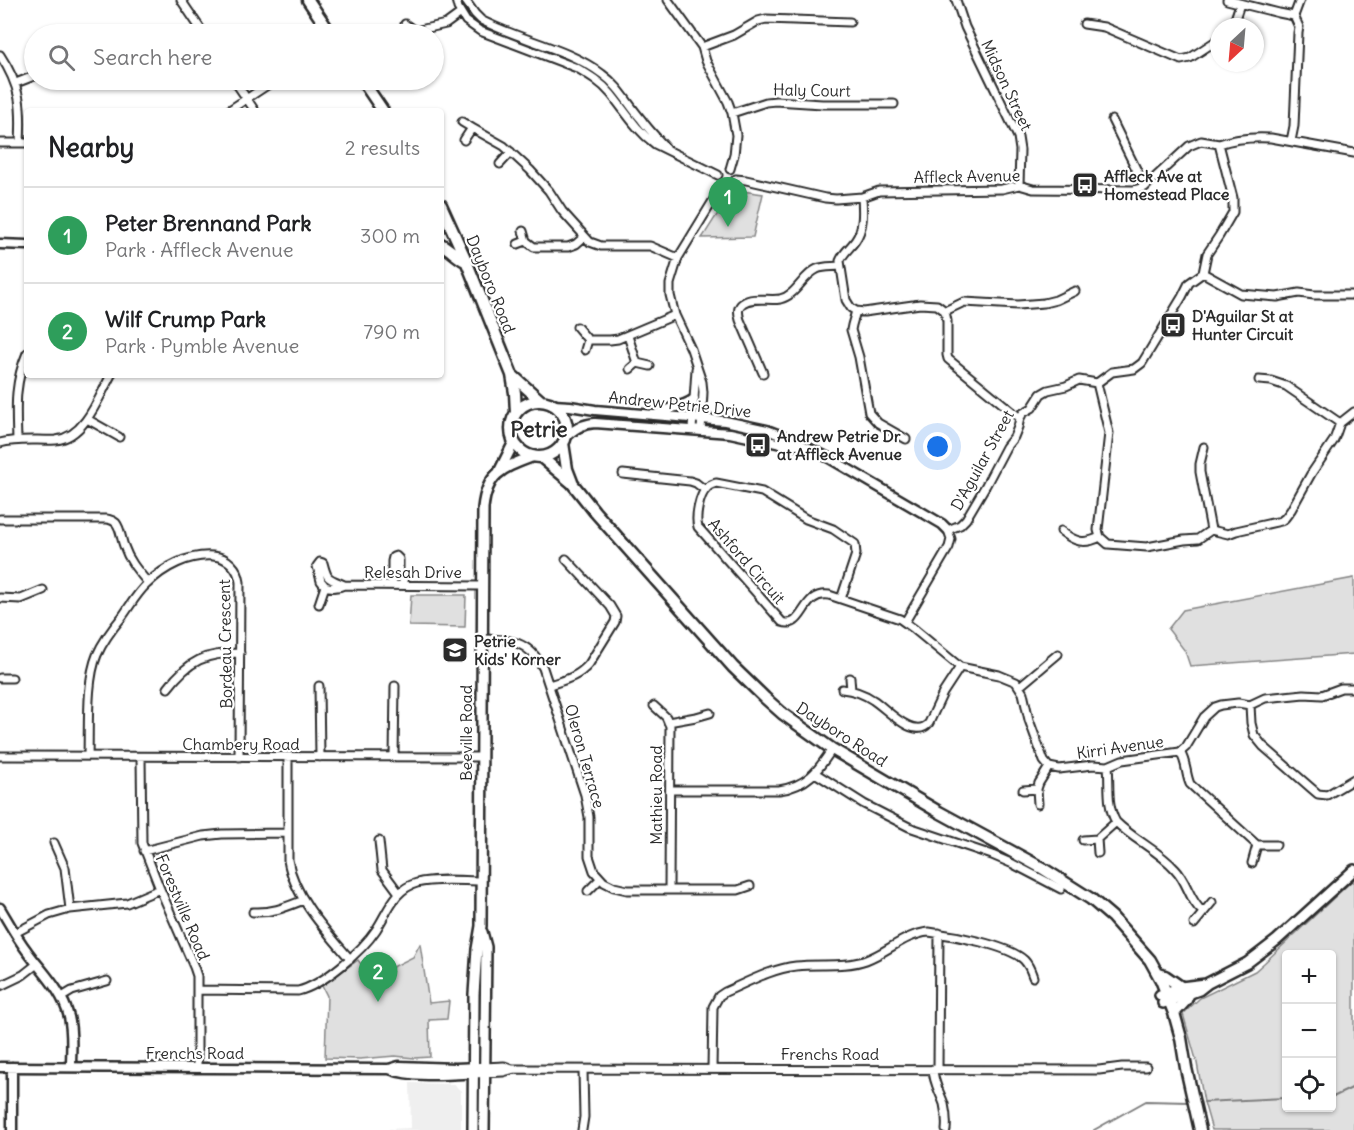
<!DOCTYPE html>
<meta charset="utf-8">
<style>
body{margin:0;font-family:Delius,sans-serif;background:#f2f2f2;color:#202124}
.controls{position:absolute;right:18px;bottom:18px;display:grid;overflow:hidden;border-radius:6px;box-shadow:0 2px 4px #0004}
.controls button{width:54px;height:54px;display:grid;place-items:center;padding:0;border:0;border-bottom:2px solid #e0e0e0;background:#fff;color:#202124;font:30px sans-serif}
.compass{position:absolute;left:1210px;top:18px;width:54px;height:54px;border-radius:50%;background:#fff;box-shadow:0 2px 4px #0004;rotate:206deg}
.you{position:absolute;left:938px;top:447px;width:21px;height:21px;margin:-15px;border:4px solid #fff;border-radius:50%;background:#1a73e8;box-shadow:0 0 0 9px #1a73e833}
.badge{display:grid;place-items:center;width:39px;height:39px;border-radius:50%;background:#2b2b2b;color:#fff;font-size:20px;font-weight:700}
.pin{position:absolute;translate:-50% -50px;filter:drop-shadow(0 2px 3px #0008)}
.pin::after{content:'';position:absolute;top:32px;width:21px;height:18px;background:inherit;clip-path:polygon(0 0,100% 0,50% 100%)}
.list{margin:0;padding:0;list-style:none}
h2{display:flex;justify-content:space-between;align-items:center;height:78px;margin:0;padding:0 24px;font-size:26px}
h2 small{font-size:20px;font-weight:400;color:#757577}
.list li{display:grid;grid-template-columns:39px 1fr auto;gap:18px;align-items:center;box-sizing:border-box;height:96px;padding:0 24px;border-top:2px solid #e0e0e0}
.list b{display:block;font-size:22px;white-space:nowrap}
.list p{margin:0;font-size:20px;white-space:nowrap;color:#757577}
.list em{font-size:20px;font-style:normal;color:#757577}
.icon{flex:none;width:33px;height:33px;fill:none;stroke:currentColor;stroke-width:2;stroke-linecap:round;stroke-linejoin:round}
.map{position:relative;flex:none;width:1354px;height:1130px;overflow:hidden}
.search{position:absolute;background:#fff;box-shadow:0 2px 4px #0004;left:24px;top:24px;width:420px;height:66px;display:flex;align-items:center;gap:15px;box-sizing:border-box;padding:0 21px;border-radius:33px;color:#757577;font-size:22px}
.panel{position:absolute;background:#fff;box-shadow:0 2px 4px #0004;left:24px;top:108px;width:420px;height:270px;border-radius:6px}
.map>svg:first-child{display:block}
.built{fill:#efefef}
.green{fill:#e0e0e0;stroke:#868686;stroke-width:1.5;fill-rule:evenodd}
.lines{fill:none;stroke-linecap:round;stroke-linejoin:round}
.stream{stroke:#7e7e7e;stroke-width:2}
.minor-casing{stroke:#2b2b2b;stroke-width:11}
.tertiary-casing{stroke:#2b2b2b;stroke-width:13}
.secondary-casing{stroke:#2b2b2b;stroke-width:14}
.primary-casing{stroke:#2b2b2b;stroke-width:15}
.minor{stroke:#fff;stroke-width:7}
.tertiary{stroke:#fff;stroke-width:8}
.secondary{stroke:#fff;stroke-width:9}
.primary{stroke:#fff;stroke-width:10}
.labels{text-anchor:middle;stroke-width:4.5;stroke-linejoin:round;paint-order:stroke}
.street-label{font-size:16px;fill:#2b2b2b;stroke:#fff}
.poi-label{font-size:16px;font-weight:bold;fill:#2b2b2b;stroke:#fff;text-anchor:start}
.district-label{font-size:22px;font-weight:bold;fill:#2b2b2b;stroke:#fff}
</style>
<div class="map">
<svg width="1354" height="1130" viewBox="0 0 1354 1130">
<rect width="100%" height="100%" fill="#fff"/>
<filter id="ink" filterUnits="userSpaceOnUse"><feTurbulence type="fractalNoise" baseFrequency=".0167" numOctaves="2"/><feDisplacementMap in="SourceGraphic" scale="12" xChannelSelector="R" yChannelSelector="G"/><feConvolveMatrix kernelMatrix="1 2 1 2 8 2 1 2 1" color-interpolation-filters="sRGB"/></filter>
<g filter="url(#ink)">
<path class="built" d="M410 1083 454 1084 461 1091V1130H389V1129L411 1128Z"/>
<path class="green" d="M742 191 763 194 753 237 702 238C715 219 721 203 742 191Z
M1354 578V654L1190 666 1185 651 1168 629 1183 610Z
M411 595H466L465 627 409 626Z
M1354 879V1130H1212L1204 1102 1197 1063 1183 1014 1200 998 1255 971 1264 963ZM1286 954H1332V1108H1286Z
M420 944 429 1003 449 1001 447 1019 429 1020 430 1057 414 1058 395 1056 360 1059 325 1058 327 996 322 986 358 960 371 978 413 957Z"/>
<g class="lines">
<path class="stream" d="M1332 1096H1335L1354 1087
M1204 1102 1286 1098
M1094 1130 1146 1101 1189 1102"/>
<g class="minor-casing">
<path id="minor" d="M181 0 204 34
M456 0 458 8 466 21 480 31 577 68C589 75 601 82 611 94 625 111 636 130 655 144L718 175
M465 0 475 14 481 20C519 40 568 48 602 74 619 86 628 104 641 119 648 129 657 138 665 147
M668 0 702 47 706 61 728 102 732 113 736 135 734 155 730 169
M956 0 965 27 1018 137 1020 150 1019 185
M1227 0 1279 13 1294 16
M405 24 415 31 414 34
M1084 24 1104 27 1181 60 1190 58 1219 39
M1229 27 1235 19 1240 4
M415 31 446 24 461 13
M702 47 734 35 758 21 766 19 850 22
M0 55C21 87 22 106 20 143
M234 80 255 111
M16 83 34 76
M228 111 275 80
M732 113 766 102 776 101 822 104H894
M1112 120 1145 187
M462 122 472 128 464 140
M472 128 504 146 530 170 549 191 562 211 590 242 601 246H650L678 258
M1291 141 1294 126 1298 33 1299 27 1294 16 1300 0
M0 143H27
M1219 144C1236 138 1253 137 1271 138L1354 153
M500 164 511 152
M736 179 746 180 825 198 836 199 862 197 879 191 1002 189 1019 185 1033 189 1134 190 1145 187 1150 182 1189 146 1201 141 1219 144
M722 186H731L736 179
M526 241 534 247H568L576 244 584 237
M518 244 526 241 523 231
M1203 273 1241 294 1277 297 1299 293 1314 295H1354
M856 311 852 325 851 330 859 357 869 413 878 423 906 439
M856 311 851 308 846 300 840 261C843 253 850 248 855 241 864 229 863 211 862 197
M856 311 864 312 920 304 937 305 945 311
M945 311 947 321V355L948 359 1020 418
M945 311 964 302 1018 305 1044 303 1056 300 1075 291
M577 327 588 340 585 350
M628 336 637 363
M588 340H610L618 339 675 315
M630 369 637 363 650 366
M763 373 740 320C738 313 737 307 743 303 753 296 769 301 780 299 797 295 802 276 817 269 824 266 833 267 840 266
M1259 380 1271 381 1286 386 1340 423
M1097 383 1109 433 1098 530 1100 537 1108 544 1147 547 1184 540 1198 539 1211 530 1228 534 1236 531 1281 521 1285 518 1291 510 1311 474 1334 440 1340 423 1354 412
M87 419 119 437
M692 430 696 369
M701 431 703 392 702 382 691 349 675 315 670 295V284L678 258 722 186
M17 440C16 407 14 384 27 353
M0 443C19 438 37 441 56 440 85 437 99 397 111 375
M1204 447 1200 464V472L1211 530
M623 474 690 481 696 483 705 490
M0 519H107C111 520 113 520 116 523 121 529 121 539 124 546 129 561 138 571 148 583
M1061 531C1075 542 1084 545 1100 537
M392 585V561L393 557 396 556 399 559V571L405 585
M325 586C331 588 338 588 344 585L482 586
M325 586 321 581 317 566 320 562 323 563C328 582 328 577 344 585
M0 598 21 599 43 590
M841 599 856 554 855 544 833 529 806 519 762 492 716 483C712 485 710 484 707 488 699 495 695 518 698 527L782 622C805 630 801 591 829 595L900 619 914 629 960 667 999 675 1016 682 1023 693 1029 720 1044 761 1049 767 1059 769 1093 765 1108 766 1122 760 1180 752 1186 747 1204 717 1215 707 1221 705 1238 703 1250 705 1265 698 1304 694 1322 695 1341 688H1354
M319 604 325 586
M905 622 949 547 951 539 948 530 960 525 966 519 986 485 1006 447 1014 437 1018 427 1020 418 1023 413 1032 408 1041 394 1048 390 1066 386 1079 380 1097 383 1112 372 1134 369 1142 363 1182 297 1189 283 1203 273 1207 254 1219 236 1233 212V198L1219 144
M482 639C510 639 529 641 543 668L585 795 589 817V856L594 871 604 882 614 887 627 890H738L750 886
M0 678H12
M850 678 851 690
M549 685C565 680 578 677 589 664L615 622 616 616 610 606 566 559
M319 686 320 757
M1020 686 1058 654
M168 688C189 660 206 653 240 653
M842 689C853 690 864 694 873 700 886 708 914 741 929 723L943 693 960 667
M1250 705 1251 723 1254 735 1263 746 1311 788 1318 794 1327 795 1354 779
M654 706 666 717 670 726 669 890
M668 722 696 717 710 713
M1180 752C1187 763 1185 772 1190 784L1257 845
M0 756 481 757
M88 756C89 727 86 681 97 655 103 641 112 629 122 617 130 606 137 593 147 584 164 567 189 554 213 556 228 557 238 568 240 582L239 757
M141 757 142 843 160 889 194 967 197 976V1068
M394 757 395 686
M288 758V860C294 897 326 931 350 959
M1108 766C1110 784 1106 805 1116 822 1134 840 1158 850 1175 869 1188 882 1189 901 1203 912
M815 773 864 804 909 827 992 855 1013 864 1061 889
M1037 789 1039 783 1049 767
M670 790H779C807 786 818 771 832 749
M1023 790 1037 789 1038 804
M1097 839 1116 822
M1083 840 1097 839 1098 853
M379 841 382 870 399 893
M54 843 65 868 70 909
M144 851 203 836 222 834 288 833
M1252 863 1257 845H1276
M588 891 600 879
M253 912C273 913 286 907 304 900
M1194 924 1212 902
M15 933 49 915 70 909 127 903 160 889
M0 986 23 975 37 964
M197 990 298 991C323 985 362 951 376 930 388 912 394 889 417 883 434 878 463 881 481 881
M62 997 72 991 107 981
M484 1067 504 1066 512 1069
M712 1069 713 1007 719 996 725 992C748 982 771 969 796 966 818 963 844 968 866 960 888 952 905 934 929 932 952 935 1008 945 1024 960 1029 965 1031 971 1033 977
M933 1069C933 1082 940 1092 944 1104 946 1113 947 1121 946 1130
M938 1069 939 933
M484 1073 503 1072 514 1069 1099 1070 1122 1067H1146
M582 1130 584 1117 583 1070"/>
</g>
<g class="tertiary-casing">
<path id="tertiary" d="M0 244 27 245
M553 405 570 406 595 410 725 421 767 430 788 438 829 458 942 524 948 530
M656 415C668 406 681 409 694 399
M565 438C574 429 582 424 595 423L730 433 786 445H798
M0 908C9 923 17 938 27 951 43 973 62 990 69 1017 73 1033 71 1051 71 1067
M0 1067 389 1069 399 1066 455 1068 480 1067
M389 1069C415 1079 457 1074 484 1073
M12 1130V1067"/>
</g>
<g class="secondary-casing">
<path id="secondary" d="M499 472 514 442
M482 932 486 947 484 1130
M1160 995 1181 987 1206 984
M1163 1003 1199 990 1208 983 1247 963 1277 940 1354 870
M473 1130 474 994 477 949 481 926 483 508C487 472 503 468 534 456"/>
</g>
<g class="primary-casing">
<path id="primary" d="M308 0 331 34
M362 80 383 111
M441 205 465 258 512 375 515 393 516 413
M441 244C450 249 456 256 465 261
M512 375 541 401
M511 429a28 28 0 1 1 56 0a28 28 0 1 1-56 0Z
M563 443 567 469 572 482
M541 457 572 483 595 512 733 667 765 698 783 714 832 749 939 812 1042 868 1091 899 1112 917 1150 960 1161 980 1174 1013 1181 1038 1186 1068 1200 1130
M1159 974 1165 976 1181 987
M1174 1013 1186 1000 1189 993"/>
</g>
<use href="#minor" class="minor"/>
<use href="#tertiary" class="tertiary"/>
<use href="#secondary" class="secondary"/>
<use href="#primary" class="primary"/>
</g>
</g>
<defs>
<g id="bus-square" transform="scale(1.35)"><rect x="-9" y="-9" width="18" height="18" rx="4" fill="#2b2b2b" stroke="#fff"/><path d="M-5-6H5V4H4V6H2V4H-2V6H-4V4H-5ZM-3.5-4V0h7V-4ZM-3.5 1.2v1.5H-2V1.2ZM2 1.2v1.5H3.5V1.2Z" fill="#fff"/></g>
<g id="school-square" transform="scale(1.35)"><rect x="-9" y="-9" width="18" height="18" rx="4" fill="#2b2b2b" stroke="#fff"/><path d="M0-5L7-2L0 1L-7-2ZM-4 1L0 2.5L4 1V4Q0 6-4 4Z" fill="#fff"/></g>
</defs>
<g fill-rule="evenodd">
<use href="#bus-square" x="1085" y="185"/>
<use href="#bus-square" x="1173" y="325"/>
<use href="#bus-square" x="758" y="445"/>
<use href="#school-square" x="455" y="650"/>
</g>
<g class="labels">
<g class="street-label">
<text transform="translate(1007 85) rotate(65)" y="6">Midson Street</text>
<text transform="translate(812 90) rotate(1)" y="6">Haly Court</text>
<text transform="translate(967 176) rotate(-1)" y="6">Affleck Avenue</text>
<text transform="translate(491 284) rotate(68)" y="6">Dayboro Road</text>
<text transform="translate(680 404) rotate(6)" y="6">Andrew Petrie Drive</text>
<text transform="translate(982 460) rotate(-61)" y="6">D'Aguilar Street</text>
<text transform="translate(747 561) rotate(49)" y="6">Ashford Circuit</text>
<text x="413" y="578">Relesah Drive</text>
<text transform="translate(225 644) rotate(-91)" y="6">Bordeau Crescent</text>
<text transform="translate(466 733) rotate(-90)" y="6">Beeville Road</text>
<text transform="translate(842 734) rotate(33)" y="6">Dayboro Road</text>
<text x="241" y="750">Chambery Road</text>
<text transform="translate(1120 747) rotate(-8)" y="6">Kirri Avenue</text>
<text transform="translate(585 756) rotate(74)" y="6">Oleron Terrace</text>
<text transform="translate(656 795) rotate(-90)" y="6">Mathieu Road</text>
<text transform="translate(183 907) rotate(67)" y="6">Forestville Road</text>
<text x="195" y="1059">Frenchs Road</text>
<text x="830" y="1060">Frenchs Road</text>
</g>
<g class="poi-label">
<text x="1104" y="182">Affleck Ave at<tspan x="1104" dy="18">Homestead Place</tspan></text>
<text x="1192" y="322">D'Aguilar St at<tspan x="1192" dy="18">Hunter Circuit</tspan></text>
<text x="777" y="442">Andrew Petrie Dr<tspan x="777" dy="18">at Affleck Avenue</tspan></text>
<text x="474" y="647">Petrie<tspan x="474" dy="18">Kids' Korner</tspan></text>
</g>
<g class="district-label">
<text x="539" y="437">Petrie</text>
</g>
</g>
</svg>
<div class="controls">
<button>+</button>
<button>−</button>
<button><svg class="icon" aria-label="locate" viewBox="0 0 24 24"><circle cx="12" cy="12" r="6"/><path d="M12 2v4M12 18v4M2 12h4M18 12h4"/></svg></button>
</div>
<svg class="compass" viewBox="-18 -18 36 36"><path d="M0-13l5 13h-10z" fill="#e53935"/><path d="M0 13l5-13h-10z" fill="#757577"/></svg>
<div class="you"></div>
<div class="pin badge" style="left:728px;top:227px;background:#2e9e5b">1</div>
<div class="pin badge" style="left:378px;top:1002px;background:#2e9e5b">2</div>
<div class="search"><svg class="icon" aria-label="search" viewBox="0 0 24 24"><circle cx="10" cy="10" r="6"/><path d="M15 15l6 6"/></svg>Search here</div>
<section class="panel">
<h2>Nearby<small>2 results</small></h2>
<ul class="list">
<li><span class="badge" style="background:#2e9e5b">1</span><div><b>Peter Brennand Park</b><p>Park · Affleck Avenue</p></div><em>300 m</em></li>
<li><span class="badge" style="background:#2e9e5b">2</span><div><b>Wilf Crump Park</b><p>Park · Pymble Avenue</p></div><em>790 m</em></li>
</ul>
</section>
</div>
